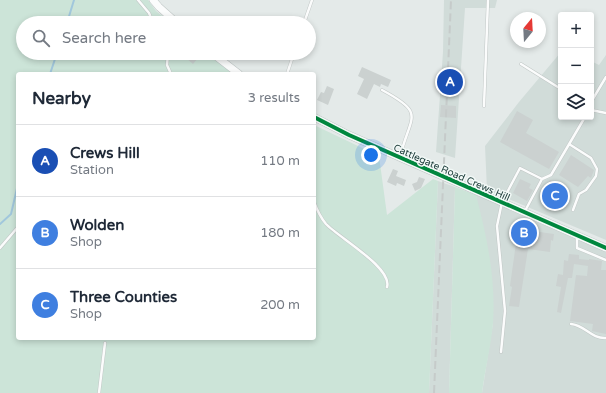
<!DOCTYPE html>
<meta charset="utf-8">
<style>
body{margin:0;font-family:"Varela Round",sans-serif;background:#f2f2f3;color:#1f2937}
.controls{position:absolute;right:12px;top:12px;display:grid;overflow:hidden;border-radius:4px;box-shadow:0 2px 6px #0003}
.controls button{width:36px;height:36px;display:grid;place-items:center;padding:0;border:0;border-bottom:1px solid #e0e1e3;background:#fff;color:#1f2937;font:20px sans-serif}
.compass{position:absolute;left:510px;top:12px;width:36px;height:36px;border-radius:50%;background:#fff;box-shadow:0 2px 6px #0003;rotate:18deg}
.you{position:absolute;left:371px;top:155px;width:14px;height:14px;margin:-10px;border:3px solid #fff;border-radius:50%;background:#1a73e8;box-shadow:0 0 0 6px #1a73e833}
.badge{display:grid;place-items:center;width:26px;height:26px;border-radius:50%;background:#7c3aed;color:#fff;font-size:13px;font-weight:700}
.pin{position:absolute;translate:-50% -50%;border:2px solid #fff;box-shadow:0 1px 4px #0006}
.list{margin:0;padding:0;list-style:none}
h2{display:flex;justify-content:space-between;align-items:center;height:52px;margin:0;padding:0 16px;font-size:17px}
h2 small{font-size:13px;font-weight:400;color:#747a83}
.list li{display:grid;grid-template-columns:26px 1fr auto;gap:12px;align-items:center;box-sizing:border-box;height:72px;padding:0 16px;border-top:1px solid #e0e1e3}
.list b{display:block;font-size:15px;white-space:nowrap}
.list p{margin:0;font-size:13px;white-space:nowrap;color:#747a83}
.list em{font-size:13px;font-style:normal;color:#747a83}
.icon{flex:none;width:22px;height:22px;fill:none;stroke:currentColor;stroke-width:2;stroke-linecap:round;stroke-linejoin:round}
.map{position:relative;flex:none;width:606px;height:393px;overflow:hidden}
.search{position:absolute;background:#fff;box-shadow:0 2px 6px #0003;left:16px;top:16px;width:300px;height:44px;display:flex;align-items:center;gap:10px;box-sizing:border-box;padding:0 14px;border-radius:22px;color:#747a83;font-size:15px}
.panel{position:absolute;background:#fff;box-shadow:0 2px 6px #0003;left:16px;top:72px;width:300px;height:268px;border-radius:4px}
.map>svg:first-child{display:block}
.built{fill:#d1dcd9}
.green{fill:#cce4d8}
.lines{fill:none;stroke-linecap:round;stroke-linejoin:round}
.stream{stroke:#a1c7dc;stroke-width:2}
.building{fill:#cbd1d0}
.lane-casing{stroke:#c1c7c6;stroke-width:3.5}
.secondary-casing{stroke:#bfc7c6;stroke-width:8}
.lane{stroke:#fbfcfc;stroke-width:2.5}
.secondary{stroke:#fbfcfc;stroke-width:7}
.rail{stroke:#c6cbca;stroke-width:2;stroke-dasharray:8 4;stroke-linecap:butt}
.cycleway-casing{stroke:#f2f9f7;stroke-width:6}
.cycleway{stroke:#00873e;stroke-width:4}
.labels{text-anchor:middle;stroke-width:3;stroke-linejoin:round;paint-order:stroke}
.street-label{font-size:10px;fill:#203f3d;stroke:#f2f9f7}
</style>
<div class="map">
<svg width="606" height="393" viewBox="0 0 606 393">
<rect width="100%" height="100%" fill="#e4eae9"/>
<path class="built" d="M444 0H497L495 8H465L455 158 436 152 443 52Z
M561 52V117H591V61L599 65 606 55V240L487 190 485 146 519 102Z
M438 181 455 187 449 393H429Z
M476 195 606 252V393H482L493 323Z"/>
<path class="green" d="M0 0H148L156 11 171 23H23V53H208L234 74H18V338H314V125L379 156 387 215 433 179 438 181 429 393H0Z
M455 187 476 195C487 237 496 279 493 323 491 346 485 370 482 393H449Z"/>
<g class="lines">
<path class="stream" d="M67 23 74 0
M50 74 57 53
M0 224 11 214 18 184"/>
</g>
<path class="building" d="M180 53H194L199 57 193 64Z
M362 67 391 80 388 87 381 84 380 87 374 84 367 99 357 94 364 79 358 76Z
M327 86 334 89 328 105 317 100 321 92 324 93Z
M441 105 456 106V118L440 117Z
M517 111 533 120 526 133 559 152 549 169 500 142Z
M571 155 594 170 591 178 588 176 578 187 559 175Z
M393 169 398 171 396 176 406 180 404 186 397 183 396 186 387 182Z
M419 177 425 179 421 188 415 191 412 184 417 182Z
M520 179 531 184 529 188 533 190 527 201 513 193Z
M550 180 565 189 559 201 543 192Z
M518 229 554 234 553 241 551 240 550 252 528 249 519 307 509 306 512 287 510 286Z
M569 254 579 255V259L589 260V259L602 261 601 270H606V334L592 331 593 324 570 321 576 275 587 276 588 266 574 264 572 278H568L561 313 557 312 561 287 556 286 558 274 563 275 564 260 568 261Z"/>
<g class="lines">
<g class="lane-casing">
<path id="lane" d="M138 0 149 13 153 23
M304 23 312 0
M168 53 167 65 171 74
M521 64 561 89
M287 74 294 53
M382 90C427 114 410 115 400 157
M591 102 606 77
M484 106 488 0
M591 110 606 113
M569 144 591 158 597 169 596 176 586 190 579 194 573 210
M314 202C317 210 321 218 326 224 338 237 393 268 387 287
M525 211 542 179 551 175 585 117
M577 236V248L606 260
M0 248 18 227
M571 324C585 325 591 339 606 338
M501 352 505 311 497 226 502 202 520 168 542 179
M99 393 105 343"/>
</g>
<g class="secondary-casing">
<path id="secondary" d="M153 0 159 7 177 23
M212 53 239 74
M314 117 349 135 606 248"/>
</g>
<use href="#lane" class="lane"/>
<use href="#secondary" class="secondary"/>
<path class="rail" d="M434 393 451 0"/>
<g class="cycleway-casing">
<path id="cycleway" d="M314 117 349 135 606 248"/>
</g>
<use href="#cycleway" class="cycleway"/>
</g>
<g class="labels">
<g class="street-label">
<text transform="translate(452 172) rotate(24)" y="4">Cattlegate Road Crews Hill</text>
</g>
</g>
</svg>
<div class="controls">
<button>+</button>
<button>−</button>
<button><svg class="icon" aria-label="layers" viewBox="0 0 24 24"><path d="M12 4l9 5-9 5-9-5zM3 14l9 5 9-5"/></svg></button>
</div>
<svg class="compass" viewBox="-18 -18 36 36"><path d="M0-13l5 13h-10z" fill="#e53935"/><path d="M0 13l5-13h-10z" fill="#747a83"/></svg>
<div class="you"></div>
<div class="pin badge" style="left:450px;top:82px;background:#1a4fb4">A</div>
<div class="pin badge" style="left:524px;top:233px;background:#3f7fe0">B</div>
<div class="pin badge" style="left:555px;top:196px;background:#3f7fe0">C</div>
<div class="search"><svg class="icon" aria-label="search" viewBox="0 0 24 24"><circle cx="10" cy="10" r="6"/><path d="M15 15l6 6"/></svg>Search here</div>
<section class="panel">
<h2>Nearby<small>3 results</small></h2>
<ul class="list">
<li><span class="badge" style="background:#1a4fb4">A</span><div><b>Crews Hill</b><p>Station</p></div><em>110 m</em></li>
<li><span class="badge" style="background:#3f7fe0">B</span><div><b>Wolden</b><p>Shop</p></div><em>180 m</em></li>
<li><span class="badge" style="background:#3f7fe0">C</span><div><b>Three Counties</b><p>Shop</p></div><em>200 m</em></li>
</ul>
</section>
</div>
